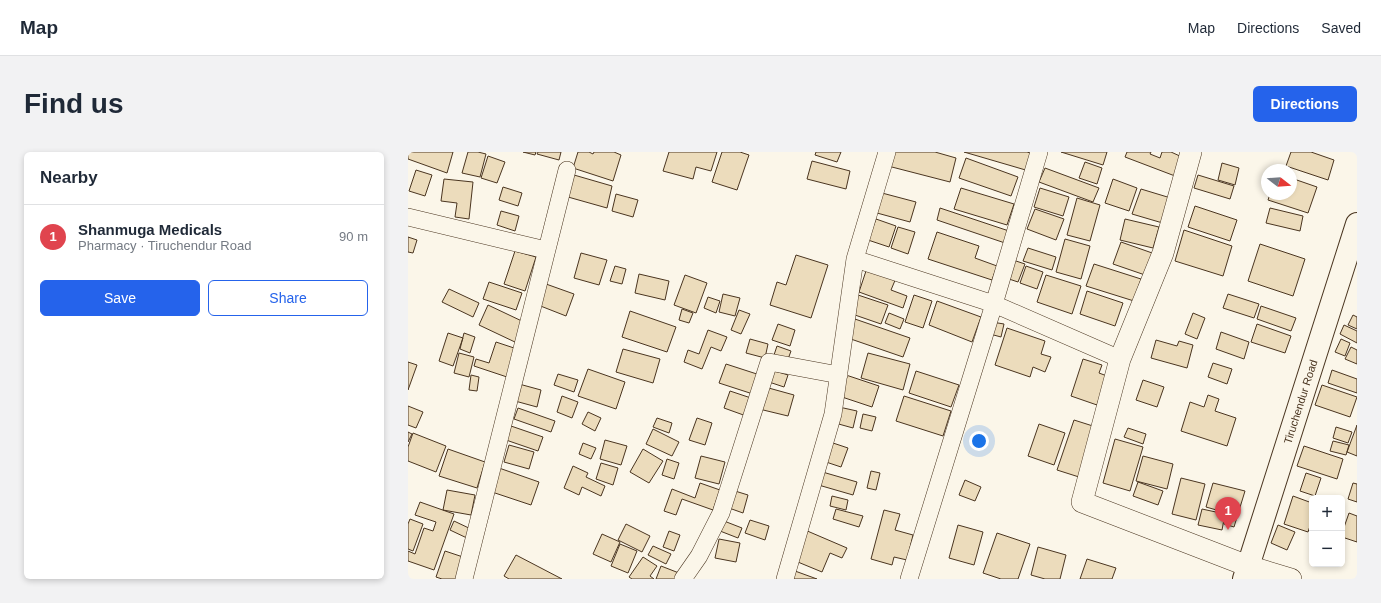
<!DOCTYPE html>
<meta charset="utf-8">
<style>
body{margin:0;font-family:Helvetica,sans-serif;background:#f2f2f3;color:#1f2937}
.controls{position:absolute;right:12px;bottom:12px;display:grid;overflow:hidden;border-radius:6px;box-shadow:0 2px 6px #0003}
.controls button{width:36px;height:36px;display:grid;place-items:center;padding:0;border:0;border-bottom:1px solid #e0e1e3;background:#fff;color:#1f2937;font:20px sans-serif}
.compass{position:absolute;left:853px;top:12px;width:36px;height:36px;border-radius:50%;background:#fff;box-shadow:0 2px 6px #0003;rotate:107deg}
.you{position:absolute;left:571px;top:289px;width:14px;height:14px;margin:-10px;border:3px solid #fff;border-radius:50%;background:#1a73e8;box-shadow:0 0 0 6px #1a73e833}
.badge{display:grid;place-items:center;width:26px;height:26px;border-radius:50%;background:#2563eb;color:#fff;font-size:13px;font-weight:700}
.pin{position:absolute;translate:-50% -33px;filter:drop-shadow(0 1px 2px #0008)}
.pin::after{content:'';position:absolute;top:21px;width:14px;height:12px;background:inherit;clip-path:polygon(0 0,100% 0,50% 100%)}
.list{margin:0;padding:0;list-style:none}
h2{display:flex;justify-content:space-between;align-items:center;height:52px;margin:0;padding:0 16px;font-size:17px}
h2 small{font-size:13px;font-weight:400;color:#747a83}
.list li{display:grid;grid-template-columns:26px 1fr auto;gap:12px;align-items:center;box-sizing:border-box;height:64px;padding:0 16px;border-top:1px solid #e0e1e3}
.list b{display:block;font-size:15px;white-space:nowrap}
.list p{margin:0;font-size:13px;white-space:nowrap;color:#747a83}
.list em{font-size:13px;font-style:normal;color:#747a83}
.actions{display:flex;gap:8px;padding:12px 16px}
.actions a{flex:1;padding:9px 0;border:1px solid #2563eb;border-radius:6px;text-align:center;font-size:14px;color:#2563eb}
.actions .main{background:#2563eb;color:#fff}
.map{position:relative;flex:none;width:949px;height:427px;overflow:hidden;border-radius:6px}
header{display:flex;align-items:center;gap:24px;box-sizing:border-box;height:56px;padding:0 20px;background:#fff;border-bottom:1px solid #e0e1e3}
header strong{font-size:19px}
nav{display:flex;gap:22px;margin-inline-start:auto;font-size:14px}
.intro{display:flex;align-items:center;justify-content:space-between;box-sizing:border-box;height:96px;padding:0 24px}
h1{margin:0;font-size:28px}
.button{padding:10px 18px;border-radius:6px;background:#2563eb;color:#fff;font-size:14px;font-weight:700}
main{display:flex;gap:24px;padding:0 24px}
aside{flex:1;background:#fff;border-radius:6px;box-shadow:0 2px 6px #0003}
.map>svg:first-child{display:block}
.building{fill:#ecdcbc;stroke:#4a3520}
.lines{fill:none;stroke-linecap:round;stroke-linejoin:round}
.minor-casing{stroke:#4a3520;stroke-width:18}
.tertiary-casing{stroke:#4a3520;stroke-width:22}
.secondary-casing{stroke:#4a3520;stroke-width:24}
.minor{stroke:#fbf6e9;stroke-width:17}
.tertiary{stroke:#fbf6e9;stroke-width:21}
.secondary{stroke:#fbf6e9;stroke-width:22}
.labels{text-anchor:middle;stroke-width:3;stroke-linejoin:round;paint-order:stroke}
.street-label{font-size:11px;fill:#4a3520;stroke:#fbf6e9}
</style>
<header>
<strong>Map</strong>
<nav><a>Map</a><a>Directions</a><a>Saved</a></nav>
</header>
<div class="intro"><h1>Find us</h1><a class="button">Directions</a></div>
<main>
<aside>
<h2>Nearby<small></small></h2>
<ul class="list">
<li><span class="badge" style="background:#e0444e">1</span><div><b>Shanmuga Medicals</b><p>Pharmacy · Tiruchendur Road</p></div><em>90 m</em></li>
</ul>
<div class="actions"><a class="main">Save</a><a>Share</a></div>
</aside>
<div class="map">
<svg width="949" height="427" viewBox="0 0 949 427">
<rect width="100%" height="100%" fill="#fbf6e9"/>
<path class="building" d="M0 0H45L39 21 0 7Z
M60 0H70L78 2 72 25 54 21Z
M115 0H128L127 3Z
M130 0H153L151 8 129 2Z
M170 0H181L185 2 186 0H206L213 3 205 29 165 16Z
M261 0H309L303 19 288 15 285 27 255 19Z
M314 0H332L341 3 329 38 304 30Z
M408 0H433L429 10 407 3Z
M484 0H527L548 6 542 30 480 14Z
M556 0H619L625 2 621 19Z
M653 0H699L695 13Z
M719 0H743L742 2 752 6 754 0H763L774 5 767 24 717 5Z
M883 0H903L926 8 920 28 878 14Z
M80 4 97 10 89 31 73 26Z
M558 6 610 25 603 44 551 26Z
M404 9 442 19 438 37 399 27Z
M677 10 694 16 689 32 671 26Z
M814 11 831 16 827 33 810 28Z
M637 16 691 36 685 50 631 30Z
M8 18 24 23 17 44 1 39Z
M166 23 204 34 199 56 160 45Z
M790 23 826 34 822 47 786 36Z
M883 26 909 35 900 61 860 48 862 42H883Z
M36 27 65 30 61 67 47 65 49 51 33 49Z
M705 27 729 36 721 59 697 51Z
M95 35 114 41 110 54 91 48Z
M553 36 606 52 599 73 546 57Z
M632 36 661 45 655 64 626 55Z
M733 37 766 47 758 72 724 62Z
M474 41 508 50 502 70 469 61Z
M208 42 230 48 225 65 204 59Z
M669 46 692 53 682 89 659 83Z
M787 54 829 68 822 89 780 75Z
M532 56 601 79 597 91 529 68Z
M862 56 895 64 892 79 858 71Z
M627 57 656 67 648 88 619 77Z
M93 59 111 64 107 79 89 73Z
M468 67 488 74 481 95 460 88Z
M717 67 751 75 745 96 712 88Z
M490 75 507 80 500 102 483 96Z
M776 78 824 94 815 124 767 109Z
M529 80 571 94 567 106 589 114 584 128 520 107Z
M0 85 9 88 5 101 0 100Z
M657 87 682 94 673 127 648 120Z
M713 90 747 102 740 124 705 112Z
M852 92 897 107 885 144 840 129Z
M620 96 648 105 644 118 615 109Z
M107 99 128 105 117 139 96 132Z
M173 101 199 108 191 133 166 126Z
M388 103 420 113 403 166 362 153 369 130 378 133Z
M605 108 617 112 610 130 598 126Z
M686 112 733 127 726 149 678 134Z
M207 114 218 117 214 132 202 129Z
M618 114 635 120 629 137 612 131Z
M459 116 488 126 483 138 499 144 495 156 451 140Z
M231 122 261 129 257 148 227 141Z
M277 123 299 131 288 161 266 153Z
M638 123 673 134 664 162 629 150Z
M81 130 114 141 108 158 75 147Z
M138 132 166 142 158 164 130 153Z
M41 137 71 151 65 165 34 150Z
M679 139 715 151 707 174 672 162Z
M315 142 332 146 327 164 311 160Z
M820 142 851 152 846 166 815 156Z
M450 143 480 153 473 172 444 162Z
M506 143 524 149 515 176 497 170Z
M300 145 312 149 308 161 296 156Z
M529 149 573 165 564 190 521 173Z
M80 153 118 171 109 191 71 173Z
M853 154 888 166 883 179 849 167Z
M274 157 285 161 281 171 271 168Z
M331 158 342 162 333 182 323 178Z
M222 159 268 175 259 200 214 185Z
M481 161 496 167 492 177 477 171Z
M785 161 797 166 789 187 777 182Z
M945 163 949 165V177L940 173Z
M444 166 502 186 495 205 437 185Z
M584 170 596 172 593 185 582 182Z
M370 172 387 178 382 194 364 188Z
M849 172 883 184 877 201 843 190Z
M936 173 949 179V191L932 182Z
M599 176 637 189 633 202 643 205 637 220 625 215 622 225 587 213Z
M300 178 319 185 313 199 303 195 294 217 276 210 280 198 291 202Z
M813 180 841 190 836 207 808 197Z
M40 181 55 186 45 214 31 209Z
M56 181 67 185 62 201 52 197Z
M342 187 360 192 357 206 338 201Z
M933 187 942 191 937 204 927 200Z
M748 188 769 194 771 189 785 193 779 216 743 206Z
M88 190 109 197 99 225 66 214 68 207 81 211Z
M369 194 383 199 379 210 365 206Z
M943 195 949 198V212L937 207Z
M215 197 252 207 245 231 208 220Z
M51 201 66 205 61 225 46 221Z
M460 201 502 212 495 238 453 226Z
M675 207 694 213 691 221 699 224 689 253 663 244Z
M0 210 9 213 0 238Z
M805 211 824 217 819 232 800 225Z
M318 212 355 224 348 243 311 231Z
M180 217 217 230 208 257 170 244Z
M361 217 380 223 376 235 358 229Z
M924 218 949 227V241L920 231Z
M508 219 551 233 543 255 501 241Z
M150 222 170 228 166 240 146 233Z
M435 222 471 234 464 255 428 243Z
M63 223 71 225 69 239 61 238Z
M735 228 756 235 749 255 728 248Z
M111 232 133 238 129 255 107 249Z
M914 233 949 245 942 265 907 253Z
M357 235 386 243 380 264 351 257Z
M322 239 346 247 341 265 316 256Z
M800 243 811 247 807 259 828 266 819 294 773 279 782 250 796 255Z
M154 244 170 250 164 266 149 260Z
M496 244 543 259 535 284 488 269Z
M0 254 15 260 8 276 0 273Z
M431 255 449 259 445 276 427 271Z
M110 256 147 269 143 280 106 267Z
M180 260 193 266 187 279 174 272Z
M455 262 468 265 464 279 452 276Z
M249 266 264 271 261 281 245 275Z
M289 266 304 271 297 293 281 288Z
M666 268 688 275 671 325 649 318Z
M631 272 657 281 646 313 620 304Z
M949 273V304L939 300Z
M103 274 135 285 130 299 98 288Z
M928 275 944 280 940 291 925 286Z
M720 276 738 282 735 292 716 285Z
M245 277 271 290 264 304 238 292Z
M0 280 4 282 0 290Z
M5 281 38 294 28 320 0 309V295Z
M707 287 735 295 722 339 695 331Z
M197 288 219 294 213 313 192 307Z
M925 289 941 293 938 303 922 299Z
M422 290 440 296 433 315 415 309Z
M175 291 188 296 183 307 171 302Z
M101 293 126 300 121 317 96 310Z
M896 294 935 307 929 327 889 314Z
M40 297 77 310 69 336 31 324Z
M235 297 255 309 241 331 222 320Z
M293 304 317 310 311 332 287 326Z
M735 304 765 312 759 337 728 329Z
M259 307 271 311 266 327 254 323Z
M193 311 210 316 205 333 188 327Z
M165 314 180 321 178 325 197 334 193 344 174 335 171 343 156 336Z
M91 316 131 330 123 353 84 340Z
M411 319 449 330 445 343 407 332Z
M463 319 472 321 468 338 459 336Z
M898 321 913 326 907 344 892 339Z
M773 326 797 332 788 368 764 362Z
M557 328 573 335 567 349 551 343Z
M730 330 755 339 750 353 725 344Z
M292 331 312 338 305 358 274 347 268 363 256 359 264 337 287 346Z
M805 331 837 339 826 375 816 372 819 361 798 355Z
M945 331 949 332V350L940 347Z
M39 338 67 343 63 363 35 358Z
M327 339 340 343 335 361 321 356Z
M424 344 440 348 438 358 422 354Z
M885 344 904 351V368L900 380 876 372Z
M12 350 46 362 26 418 0 409V399L7 402 16 376 25 379 28 370 7 363Z
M428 357 455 364 451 375 425 367Z
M794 357 817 362 814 378 790 373Z
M476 358 492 362 487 378 505 383 499 408 486 405 484 413 463 407Z
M941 361 949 364V390L934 385V381Z
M2 367 15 372 5 399 0 397V372Z
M342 368 361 374 357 388 337 381Z
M46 369 65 378 61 387 42 378Z
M316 369 334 376 330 386 312 379Z
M218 372 242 384 234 400 210 388Z
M550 373 575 380 566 413 541 406Z
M870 373 887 380 879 398 863 391Z
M397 378 439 396 434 406 422 401 414 420 385 408Z
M261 379 272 383 266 399 255 395Z
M589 381 622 392 610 427H593L575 421Z
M194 382 212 390 203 410 185 402Z
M311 387 332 391 328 410 307 406Z
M212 392 229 399 220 421 203 414Z
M245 394 263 402 258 412 240 403Z
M630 395 658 403 652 427H637L623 423Z
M37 399 58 406 50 427H34L28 425Z
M108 403 154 427H101L96 424Z
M235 405 249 414 242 424 246 427H224L221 425Z
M679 407 708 416 704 427H672Z
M253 414 271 421 269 427H248Z
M387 419 409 427H384Z"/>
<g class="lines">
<g class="minor-casing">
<path id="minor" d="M0 65 138 98
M447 107 586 152 712 207
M56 427 159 18
M275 427 291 404 313 361 361 210 431 223
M377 427 425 262 447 107 479 0
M501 427 586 152 631 0"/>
</g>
<g class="tertiary-casing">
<path id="tertiary" d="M783 0 755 101 712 207 674 350 840 414 883 427"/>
</g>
<g class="secondary-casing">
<g id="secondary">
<path id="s1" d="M836 427 949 72"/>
</g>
</g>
<use href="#minor" class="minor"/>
<use href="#tertiary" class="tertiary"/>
<use href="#secondary" class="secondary"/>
</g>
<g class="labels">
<g class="street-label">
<text dy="4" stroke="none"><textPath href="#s1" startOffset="186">Tiruchendur Road</textPath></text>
</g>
</g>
</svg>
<div class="controls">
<button>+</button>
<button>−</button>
</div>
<svg class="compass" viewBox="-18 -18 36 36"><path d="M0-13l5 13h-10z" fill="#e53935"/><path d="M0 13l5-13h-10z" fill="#747a83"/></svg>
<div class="you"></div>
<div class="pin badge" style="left:820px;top:378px;background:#e0444e">1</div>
</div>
</main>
